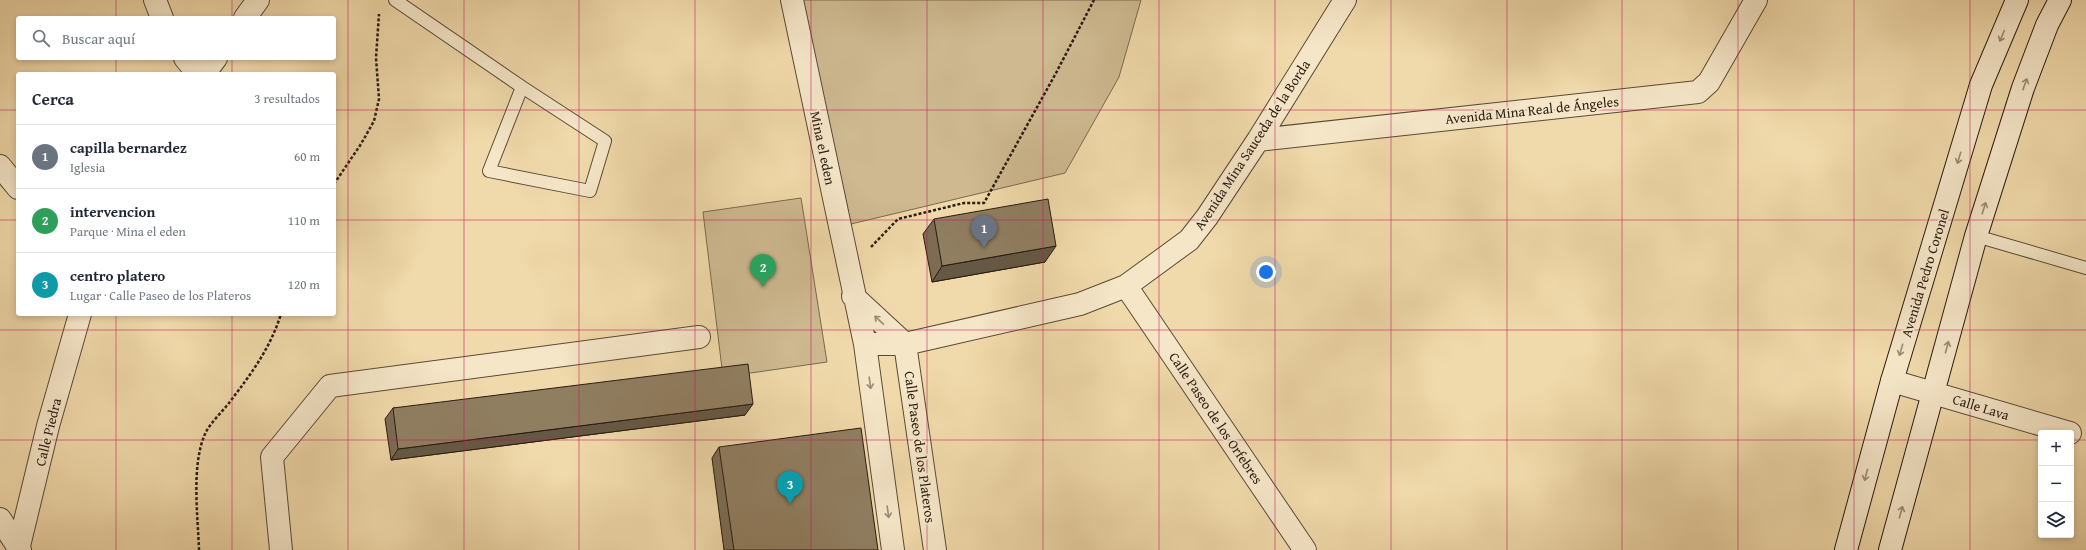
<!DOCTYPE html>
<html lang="es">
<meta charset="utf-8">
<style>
body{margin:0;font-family:"Gentium Book Plus",serif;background:#f6f6f7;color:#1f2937}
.controls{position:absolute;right:12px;bottom:12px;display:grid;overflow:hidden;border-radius:4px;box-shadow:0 2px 6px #0003}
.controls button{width:36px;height:36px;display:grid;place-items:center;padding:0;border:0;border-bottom:1px solid #e0e1e3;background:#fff;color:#1f2937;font:20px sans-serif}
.you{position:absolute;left:1266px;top:272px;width:14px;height:14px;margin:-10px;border:3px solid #fff;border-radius:50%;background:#1a73e8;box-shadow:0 0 0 6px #1a73e833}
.badge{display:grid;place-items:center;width:26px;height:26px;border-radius:50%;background:#8f2418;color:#fff;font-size:13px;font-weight:700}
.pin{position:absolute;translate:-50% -33px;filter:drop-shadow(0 1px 2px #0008)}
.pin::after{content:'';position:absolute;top:21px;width:14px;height:12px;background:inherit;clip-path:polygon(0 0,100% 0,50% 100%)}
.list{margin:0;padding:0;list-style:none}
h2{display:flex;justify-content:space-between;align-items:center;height:52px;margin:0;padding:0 16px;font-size:17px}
h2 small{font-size:13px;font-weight:400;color:#747a83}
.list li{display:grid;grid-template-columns:26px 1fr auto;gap:12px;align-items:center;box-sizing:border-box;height:64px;padding:0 16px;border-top:1px solid #e0e1e3}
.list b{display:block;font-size:15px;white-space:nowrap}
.list p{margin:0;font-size:13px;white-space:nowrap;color:#747a83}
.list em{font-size:13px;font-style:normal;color:#747a83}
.icon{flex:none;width:22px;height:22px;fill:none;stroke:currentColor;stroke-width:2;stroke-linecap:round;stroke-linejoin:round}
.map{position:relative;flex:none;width:2086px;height:550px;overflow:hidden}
.search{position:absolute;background:#fff;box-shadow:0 2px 6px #0003;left:16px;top:16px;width:320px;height:44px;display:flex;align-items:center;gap:10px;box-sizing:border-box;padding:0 14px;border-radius:4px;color:#747a83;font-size:15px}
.panel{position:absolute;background:#fff;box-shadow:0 2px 6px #0003;left:16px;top:72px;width:320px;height:244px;border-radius:4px}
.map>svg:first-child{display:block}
.green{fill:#ceb990;stroke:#7b6a50}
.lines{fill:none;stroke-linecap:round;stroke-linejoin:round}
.lane-casing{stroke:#5a4a37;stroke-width:14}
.street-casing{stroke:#5a4a37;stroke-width:24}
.secondary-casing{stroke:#281b11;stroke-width:24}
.path{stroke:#281b11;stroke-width:2.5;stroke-dasharray:3 2;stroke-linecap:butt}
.lane{stroke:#f5e6c8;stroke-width:12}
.street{stroke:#f5e6c8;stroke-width:22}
.secondary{stroke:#f5e6c8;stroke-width:22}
.wall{fill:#7c6c53;stroke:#281b11}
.shaded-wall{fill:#655844;stroke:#281b11}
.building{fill:#907e61;stroke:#281b11}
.oneway{stroke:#998b76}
.grid{fill:none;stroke:#c2185b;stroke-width:1;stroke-opacity:0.55}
.labels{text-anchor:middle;stroke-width:3.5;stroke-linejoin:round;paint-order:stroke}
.street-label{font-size:14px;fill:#281b11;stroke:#f5e6c8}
</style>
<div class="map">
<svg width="2086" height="550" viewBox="0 0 2086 550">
<rect width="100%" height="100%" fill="#f0d9aa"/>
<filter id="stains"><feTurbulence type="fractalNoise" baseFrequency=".005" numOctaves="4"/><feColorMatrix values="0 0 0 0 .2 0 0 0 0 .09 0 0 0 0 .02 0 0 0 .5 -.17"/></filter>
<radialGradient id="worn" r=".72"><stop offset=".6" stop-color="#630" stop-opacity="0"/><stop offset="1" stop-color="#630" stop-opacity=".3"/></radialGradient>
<path class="green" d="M802 0H1141L1119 77 1065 173 851 224Z
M801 198 827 362 723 377 703 212Z"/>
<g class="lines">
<g class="lane-casing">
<path id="lane" d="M395 0 522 87 605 141 590 191 489 171 522 87
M1976 236 2086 268"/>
</g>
<g class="street-casing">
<path id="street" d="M155 0 162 18
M792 0 865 344 893 550
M245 18 258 0
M185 58 198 74
M204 74 216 58
M1258 140 1698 92 1709 82 1756 0
M0 166 18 188
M1126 286 1305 550
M853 296 905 344 935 550
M865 344H905L1080 304 1126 286 1189 240 1207 217 1258 140 1345 0
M1892 381 2070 433
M0 519 20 550
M18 550 48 426 80 314
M281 550 272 457 330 386 699 337"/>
</g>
<g class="secondary-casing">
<path id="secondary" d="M1846 550 1892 381 1981 85 2017 0
M1890 550 1976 236 2023 88 2047 25 2060 0"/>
</g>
<path class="path" d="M334 184 361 144 374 121 379 99 376 58 379 14
M871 247 898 219 964 203H984L1056 73 1094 0
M199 550C198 516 191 466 205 434 210 423 222 412 229 403 251 374 270 349 281 314"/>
<use href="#lane" class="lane"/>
<use href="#street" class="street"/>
<use href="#secondary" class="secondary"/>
</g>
<path class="wall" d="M934 219 1045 262 932 282 923 234Z
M393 408 745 415 391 460 385 419Z
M719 447 878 550H724L712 458Z"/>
<path class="shaded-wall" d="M1056 246 1045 262 932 282 942 266Z
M753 404 745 415 391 460 398 449Z"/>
<path class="building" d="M1048 199 1056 246 942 266 934 219Z
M748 364 753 404 398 449 393 408Z
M861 428 878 550H734L719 447Z"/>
<defs><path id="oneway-shaft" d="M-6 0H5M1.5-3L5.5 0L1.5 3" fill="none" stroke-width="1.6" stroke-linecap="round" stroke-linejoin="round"/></defs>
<g class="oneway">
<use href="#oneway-shaft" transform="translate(2002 36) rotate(113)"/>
<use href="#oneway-shaft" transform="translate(2025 84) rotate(-70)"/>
<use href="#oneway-shaft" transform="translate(1959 158) rotate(107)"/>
<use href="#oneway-shaft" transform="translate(1984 208) rotate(-72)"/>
<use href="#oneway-shaft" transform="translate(879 320) rotate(-137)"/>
<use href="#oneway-shaft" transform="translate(1947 347) rotate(-75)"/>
<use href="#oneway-shaft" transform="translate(1901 350) rotate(107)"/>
<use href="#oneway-shaft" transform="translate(870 383) rotate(82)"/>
<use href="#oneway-shaft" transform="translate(1866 475) rotate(105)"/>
<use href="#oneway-shaft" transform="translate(888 512) rotate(82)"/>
<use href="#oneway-shaft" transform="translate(1901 512) rotate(-74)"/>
</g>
<path class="grid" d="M116 0V18M232 0V18M348 0V550M464 0V550M579 0V550M695 0V550M811 0V550M927 0V550M1043 0V550M1159 0V550M1275 0V550M1391 0V550M1507 0V550M1622 0V550M1738 0V550M1854 0V550M1970 0V550M116 58V74M232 58V74M0 110H18M334 110H2086M0 220H18M334 220H2086M116 314V550M232 314V550M0 330H2086M0 440H2041M2071 440H2086"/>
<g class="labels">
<g class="street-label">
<text transform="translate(1532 110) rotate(-6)" y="5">Avenida Mina Real de Ángeles</text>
<text transform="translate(1252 145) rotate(-57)" y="5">Avenida Mina Sauceda de la Borda</text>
<text transform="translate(823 148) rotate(78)" y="5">Mina el eden</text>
<text transform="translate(1925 273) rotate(-73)" y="5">Avenida Pedro Coronel</text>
<text transform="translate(1981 407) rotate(17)" y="5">Calle Lava</text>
<text transform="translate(1216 418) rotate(56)" y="5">Calle Paseo de los Orfebres</text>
<text transform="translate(48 432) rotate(-76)" y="5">Calle Piedra</text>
<text transform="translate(920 447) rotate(82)" y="5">Calle Paseo de los Plateros</text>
</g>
</g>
<rect width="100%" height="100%" filter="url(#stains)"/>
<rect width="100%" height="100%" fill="url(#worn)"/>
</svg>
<div class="controls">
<button>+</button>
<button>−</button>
<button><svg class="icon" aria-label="layers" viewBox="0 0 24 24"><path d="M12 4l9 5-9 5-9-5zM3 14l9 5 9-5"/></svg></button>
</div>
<div class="you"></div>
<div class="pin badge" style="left:984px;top:248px;background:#6b7280">1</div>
<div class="pin badge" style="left:763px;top:287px;background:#2e9e5b">2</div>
<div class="pin badge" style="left:790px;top:504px;background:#0f9aa8">3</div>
<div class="search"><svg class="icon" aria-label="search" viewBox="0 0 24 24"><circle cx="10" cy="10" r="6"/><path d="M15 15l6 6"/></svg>Buscar aquí</div>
<section class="panel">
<h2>Cerca<small>3 resultados</small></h2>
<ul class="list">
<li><span class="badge" style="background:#6b7280">1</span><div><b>capilla bernardez</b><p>Iglesia</p></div><em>60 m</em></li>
<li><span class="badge" style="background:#2e9e5b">2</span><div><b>intervencion</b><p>Parque · Mina el eden</p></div><em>110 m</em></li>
<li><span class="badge" style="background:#0f9aa8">3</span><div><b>centro platero</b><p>Lugar · Calle Paseo de los Plateros</p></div><em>120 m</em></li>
</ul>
</section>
</div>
